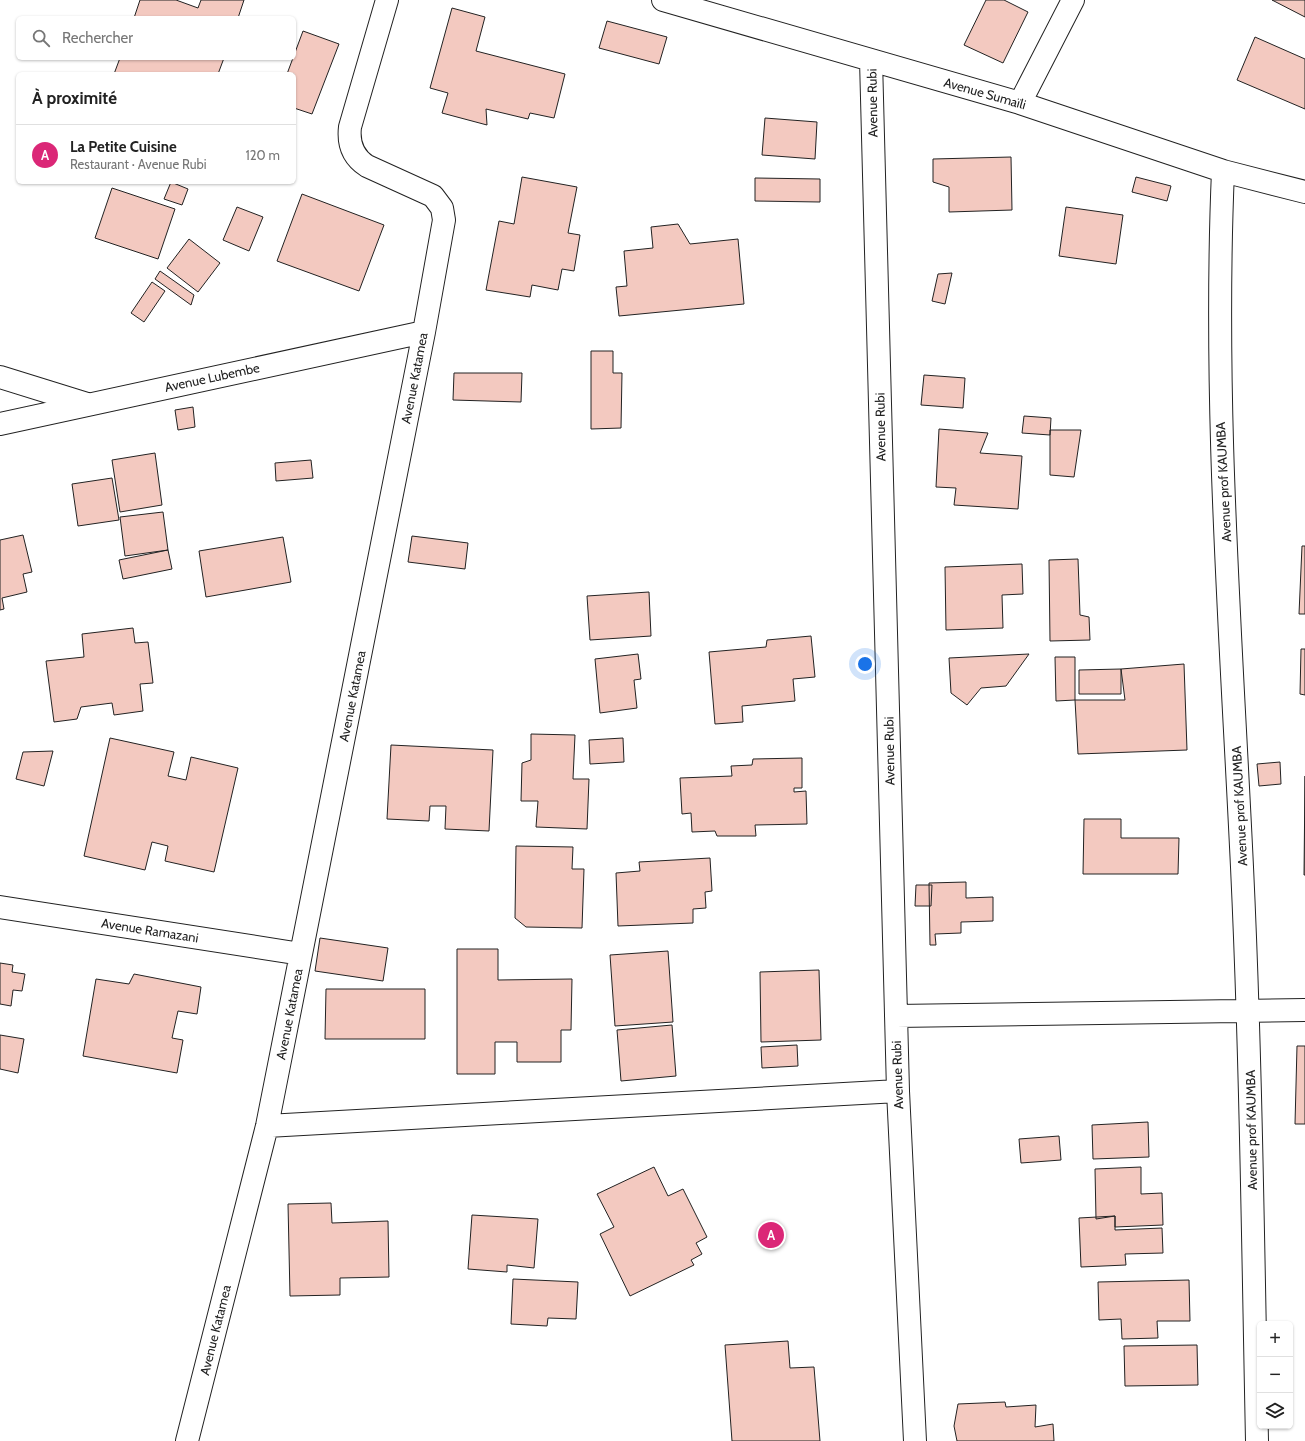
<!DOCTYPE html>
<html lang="fr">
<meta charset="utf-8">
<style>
body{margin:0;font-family:Cabin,sans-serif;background:#f6f6f6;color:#222}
.controls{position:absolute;right:12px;bottom:12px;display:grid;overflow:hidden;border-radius:6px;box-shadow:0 1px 3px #0004}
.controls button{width:36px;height:36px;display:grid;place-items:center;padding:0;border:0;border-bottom:1px solid #e0e0e0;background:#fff;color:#222;font:20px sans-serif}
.you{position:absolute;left:865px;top:664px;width:14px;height:14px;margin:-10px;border:3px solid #fff;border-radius:50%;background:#1a73e8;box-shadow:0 0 0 6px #1a73e833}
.badge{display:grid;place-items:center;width:26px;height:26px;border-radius:50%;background:#db2777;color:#fff;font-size:13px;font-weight:700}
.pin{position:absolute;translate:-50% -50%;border:2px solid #fff;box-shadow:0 1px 4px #0006}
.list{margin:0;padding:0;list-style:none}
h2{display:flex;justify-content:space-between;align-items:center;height:52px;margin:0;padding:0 16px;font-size:17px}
h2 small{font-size:13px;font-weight:400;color:#767676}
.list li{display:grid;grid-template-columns:26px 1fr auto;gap:12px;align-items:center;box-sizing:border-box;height:60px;padding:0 16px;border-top:1px solid #e0e0e0}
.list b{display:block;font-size:15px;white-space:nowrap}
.list p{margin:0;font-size:13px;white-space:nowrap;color:#767676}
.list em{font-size:13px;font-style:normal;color:#767676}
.icon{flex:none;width:22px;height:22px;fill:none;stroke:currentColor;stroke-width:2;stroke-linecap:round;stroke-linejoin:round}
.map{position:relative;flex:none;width:1305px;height:1441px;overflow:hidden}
.search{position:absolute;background:#fff;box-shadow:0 1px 3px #0004;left:16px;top:16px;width:280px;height:44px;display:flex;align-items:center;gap:10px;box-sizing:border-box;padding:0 14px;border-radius:6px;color:#767676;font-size:15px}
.panel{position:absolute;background:#fff;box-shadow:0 1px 3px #0004;left:16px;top:72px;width:280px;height:112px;border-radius:6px}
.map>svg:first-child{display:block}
.building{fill:#f3c9c0;stroke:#222}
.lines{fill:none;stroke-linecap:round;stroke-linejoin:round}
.minor-casing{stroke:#222;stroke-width:24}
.minor{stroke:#fff;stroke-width:22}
.labels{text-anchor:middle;stroke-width:3;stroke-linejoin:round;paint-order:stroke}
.street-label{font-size:13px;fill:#222;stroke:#fff}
</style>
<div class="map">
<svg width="1305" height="1441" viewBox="0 0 1305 1441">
<rect width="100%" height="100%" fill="#fff"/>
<path class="building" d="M140 0H176L198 8 201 0H244L238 18H134Z
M986 0H1004L1028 12 1003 63 964 45Z
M1272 0H1305V17Z
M452 8 485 17 476 51 565 74 554 118 530 113 528 119 486 109 487 125 442 113 448 93 430 88Z
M607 21 667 37 659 64 599 48Z
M303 31 339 44 312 114 294 108V74H287Z
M1255 37 1305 59V109L1237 80Z
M120 58H224L218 74H114Z
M765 118 817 122 815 159 762 155Z
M1011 157 1012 210 949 212V187L933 182V159Z
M522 177 577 187 568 233 580 235 574 271 562 269 558 290 532 285 530 297 486 290 499 221 514 224Z
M1136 177 1171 186 1167 201 1132 192Z
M755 178 820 179V202L755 201Z
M171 182 188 189 182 205 164 199Z
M112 188 175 209 158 259 95 238Z
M302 194 384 225 359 291 277 261Z
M237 207 263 217 249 251 223 240Z
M1066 207 1123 215 1116 264 1059 256Z
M678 224 690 244 738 239 744 304 619 316 616 287 627 286 624 251 653 248 651 227Z
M189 239 220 263 198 292 167 268Z
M160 271 194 295 191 305 155 279Z
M952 273 945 304 932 301 938 274Z
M152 282 165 291 144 322 131 313Z
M591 351H613V373H622L621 428 591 429Z
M454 373H522L521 402 453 400Z
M924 375 965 378 963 408 921 405Z
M193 407 195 427 178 430 175 410Z
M1024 416 1051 418 1050 435 1022 433Z
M939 429 988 433 980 453 1022 456 1018 509 954 505 956 488 936 487Z
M1050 430H1081L1074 477 1050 475Z
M155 453 162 505 120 512 112 460Z
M311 460 313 478 276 481 275 463Z
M112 478 119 520 78 526 72 484Z
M163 512 168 550 125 556 120 517Z
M23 535 32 572 23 574 27 592 2 598 4 609 0 610V540Z
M412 536 468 543 465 569 408 562Z
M283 537 291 582 206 597 199 551Z
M1302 546H1305V614H1299Z
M168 550 172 569 123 579 119 560Z
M1078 559 1080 615 1089 617 1090 640 1050 641 1049 560Z
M1022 564 1023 594 1002 595 1003 628 946 630 945 567Z
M649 592 651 636 590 640 587 596Z
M133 628 135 643 148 642 153 683 140 684 143 711 114 715 112 703 81 707 77 719 54 722 46 661 84 657 82 634Z
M811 636 815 677 793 679 795 701 742 706 743 722 715 724 709 652 766 647 767 640Z
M1301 649H1305V695L1300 694Z
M638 654 641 679 634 680 637 708 600 713 595 659Z
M1029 654 1006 686 981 688 967 705 951 693 949 658Z
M1055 657H1075V700L1056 701Z
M1184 664 1187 750 1078 754 1075 700H1125L1121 669Z
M1121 669V694H1079V670Z
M531 734 575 735 573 779H589L587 829 536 827 538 801H521L522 763 531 760Z
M110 738 174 752 168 776 186 780 191 757 238 768 214 872 165 861 168 846 152 842 145 870 84 856Z
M623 738 624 762 590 764 589 740Z
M391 745 493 750 489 831 445 829 446 806H430L429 821 387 819Z
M53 751 44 786 16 779 23 752Z
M802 758V788H794V792L806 791 807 824 755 825 756 836H717L715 831 692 832 691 813 682 814 680 778 732 776 731 766 752 765 753 759Z
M1280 762 1281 784 1259 786 1257 764Z
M1305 776V875H1304Z
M1084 819H1121V838H1179L1178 874H1083Z
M516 846 573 847 572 869H584L582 928 526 927 515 918Z
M710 858 712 891 705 892 706 908 693 909V923L618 926 616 873 640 871 639 862Z
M966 882V898L993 897V921L961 922V933L935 934 936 945H930L929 883Z
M916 885H932L931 906H915Z
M320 938 388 948 383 981 315 971Z
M457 949H498V980L572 979 571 1030H561V1062H517V1042H495V1074H457Z
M668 951 673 1022 615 1026 610 955Z
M0 963 13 965 12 972 25 974 22 991 13 990 11 1006 0 1004Z
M819 970 821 1040 761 1042 760 972Z
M134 974 201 987 197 1014 178 1011 172 1038 183 1040 177 1073 83 1056 96 979 129 984Z
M326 989H425V1039H325Z
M672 1025 676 1076 621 1081 617 1030Z
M0 1035 24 1039 18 1073 0 1069Z
M797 1045 798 1066 762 1068 761 1047Z
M1297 1046H1305V1124H1295Z
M1148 1122 1149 1157 1093 1159 1092 1125Z
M1059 1136 1061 1160 1021 1163 1019 1139Z
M654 1167 668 1196 683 1189 707 1237 696 1243 702 1254 691 1260 694 1265 630 1296 600 1234 614 1227 597 1194Z
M1141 1167V1194L1162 1193 1163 1225 1115 1227V1216L1096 1219 1095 1169Z
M331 1203 332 1223 388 1221 389 1277 340 1278V1295L290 1296 288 1204Z
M472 1215 538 1219 534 1268 507 1265V1272L468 1269Z
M1115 1216V1230L1162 1228 1163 1253 1125 1254 1126 1265 1081 1267 1079 1218Z
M513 1279 578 1282 576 1319 548 1318 547 1326 511 1324Z
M1189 1280 1190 1321H1157L1158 1338 1122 1339 1121 1319 1099 1320 1098 1282Z
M788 1341 790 1368 814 1367 820 1441H732L725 1345Z
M1197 1345 1198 1385 1125 1386 1124 1346Z
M1005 1402 1006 1407 1036 1405 1035 1427 1053 1424 1054 1441H957L954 1426 958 1404Z"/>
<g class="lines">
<g class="minor-casing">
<path id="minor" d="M663 0 1020 103 1223 171 1305 192
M871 60 898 1091 915 1441
M1020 103 1073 0
M1223 171C1213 403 1231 635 1242 867 1251 1058 1253 1249 1257 1441
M0 377 87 404
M0 424 424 332
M0 907 301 954
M896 1016 1305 1010
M267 1126 898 1091
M187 1441 267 1126 424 332 444 220 442 208 433 196 367 166C353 157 348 144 350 127L387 0"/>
</g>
<use href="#minor" class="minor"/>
</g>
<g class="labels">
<g class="street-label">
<text transform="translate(985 93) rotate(16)" y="5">Avenue Sumaïli</text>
<text transform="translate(872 103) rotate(-91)" y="5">Avenue Rubi</text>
<text transform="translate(212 377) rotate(-12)" y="5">Avenue Lubembe</text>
<text transform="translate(414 378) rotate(-79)" y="5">Avenue Katamea</text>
<text transform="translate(880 427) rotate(-91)" y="5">Avenue Rubi</text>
<text transform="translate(1223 482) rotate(-93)" y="5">Avenue prof KAUMBA</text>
<text transform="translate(352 696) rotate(-79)" y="5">Avenue Katamea</text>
<text transform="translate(889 751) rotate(-91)" y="5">Avenue Rubi</text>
<text transform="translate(1239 806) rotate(-93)" y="5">Avenue prof KAUMBA</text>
<text transform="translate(150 930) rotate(9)" y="5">Avenue Ramazani</text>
<text transform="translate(289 1014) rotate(-79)" y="5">Avenue Katamea</text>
<text transform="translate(897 1075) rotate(-92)" y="5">Avenue Rubi</text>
<text transform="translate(1251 1130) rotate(-91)" y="5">Avenue prof KAUMBA</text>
<text transform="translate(215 1330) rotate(-76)" y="5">Avenue Katamea</text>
</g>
</g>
</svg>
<div class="controls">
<button>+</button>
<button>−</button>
<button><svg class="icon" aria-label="layers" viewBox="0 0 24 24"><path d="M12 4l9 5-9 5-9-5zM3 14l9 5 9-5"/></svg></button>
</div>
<div class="you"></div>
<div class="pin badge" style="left:771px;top:1235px">A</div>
<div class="search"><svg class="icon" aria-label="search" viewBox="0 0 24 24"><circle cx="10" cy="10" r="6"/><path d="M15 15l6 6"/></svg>Rechercher</div>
<section class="panel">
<h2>À proximité<small></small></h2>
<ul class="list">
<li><span class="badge">A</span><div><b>La Petite Cuisine</b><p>Restaurant · Avenue Rubi</p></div><em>120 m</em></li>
</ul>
</section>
</div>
